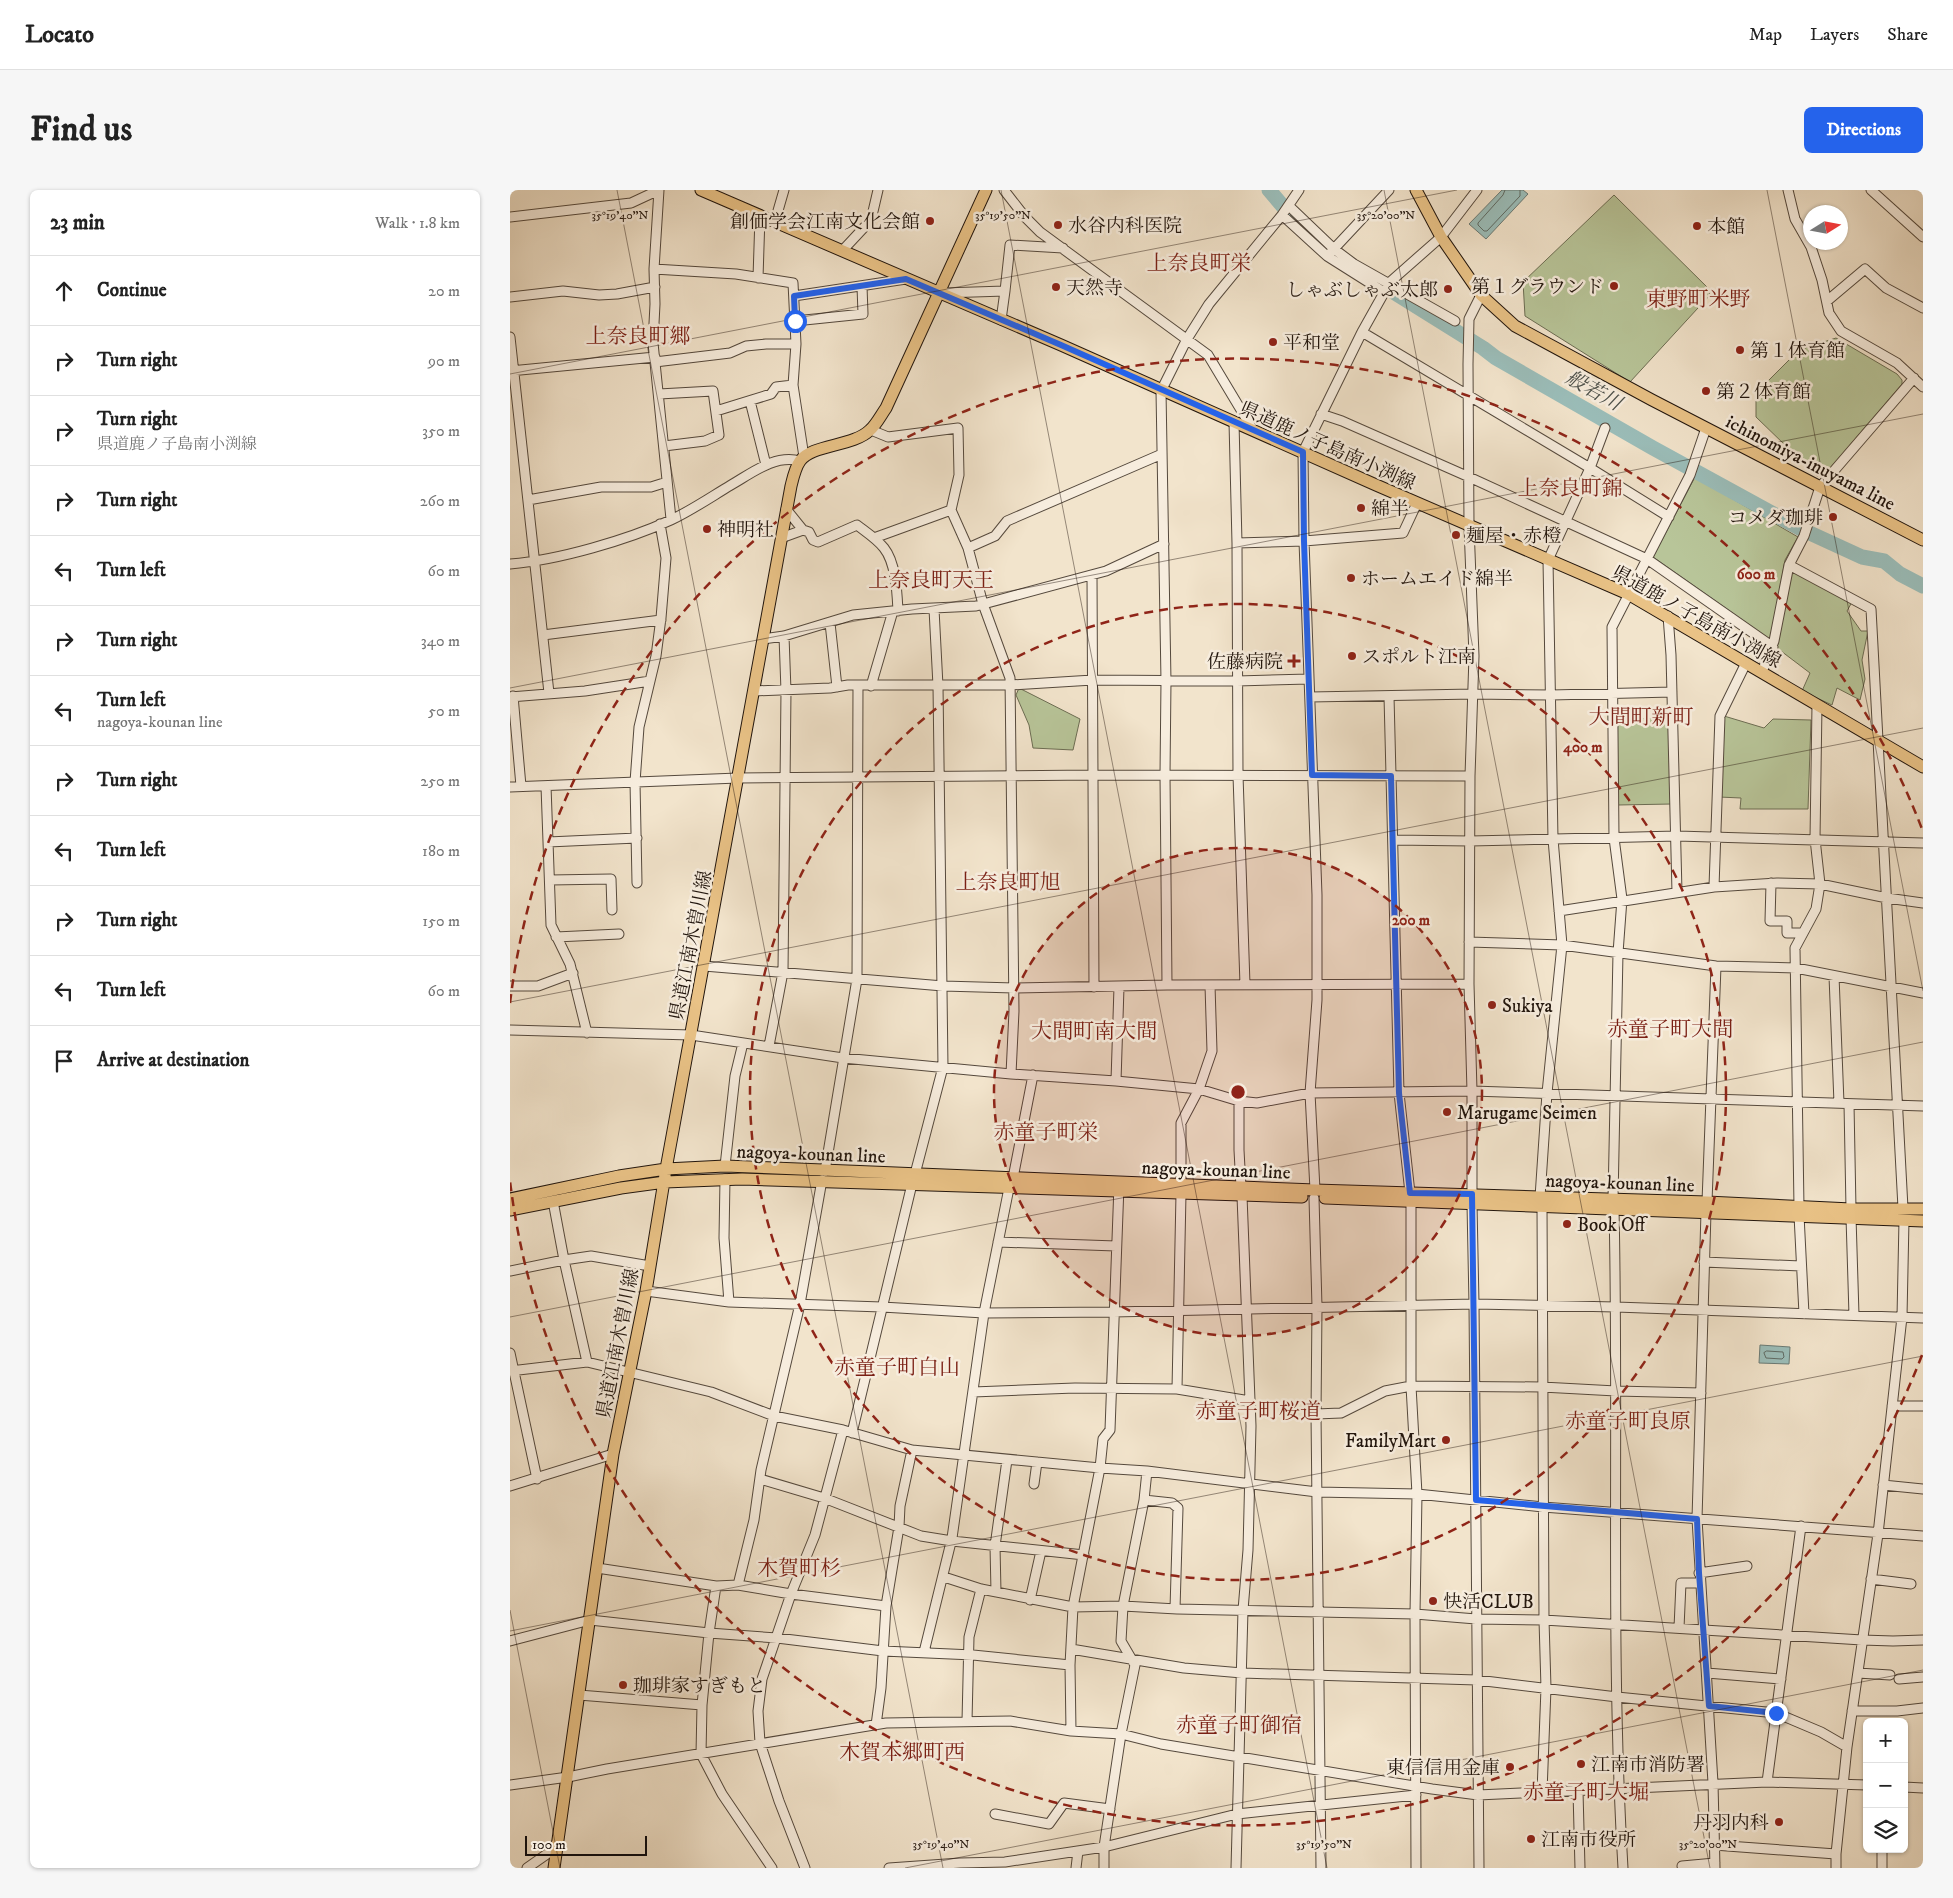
<!DOCTYPE html>
<meta charset="utf-8">
<style>
body{margin:0;font-family:"IM FELL DW Pica","Noto Serif JP",serif;background:#f6f6f6;color:#222}
.controls{position:absolute;right:15px;bottom:15px;display:grid;overflow:hidden;border-radius:8px;box-shadow:0 1px 4px #0004}
.controls button{width:45px;height:45px;display:grid;place-items:center;padding:0;border:0;border-bottom:1px solid #e0e0e0;background:#fff;color:#222;font:25px sans-serif}
.compass{position:absolute;left:1293px;top:15px;width:45px;height:45px;border-radius:50%;background:#fff;box-shadow:0 1px 4px #0004;rotate:79deg}
.scale{position:absolute;left:15px;bottom:12px;width:122px;box-sizing:border-box;padding-left:5px;border:2px solid #21150d;border-top:0;font-size:14px;line-height:18px;white-space:nowrap;color:#21150d;-webkit-text-stroke:4px #f7edde;paint-order:stroke}
.stop{position:absolute;width:15px;height:15px;margin:-11px;border:4px solid #2563eb;border-radius:50%;background:#fff}
.stop.end{background:#2563eb;border-color:#fff;box-shadow:0 1px 5px #0008}
.list{margin:0;padding:0;list-style:none}
h2{display:flex;justify-content:space-between;align-items:center;height:65px;margin:0;padding:0 20px;font-size:21px}
h2 small{font-size:16px;font-weight:400;color:#767676}
.list li{display:grid;grid-template-columns:32px 1fr auto;gap:15px;align-items:center;box-sizing:border-box;height:70px;padding:0 20px;border-top:1px solid #e0e0e0}
.list b{display:block;font-size:19px;white-space:nowrap}
.list p{margin:0;font-size:16px;white-space:nowrap;color:#767676}
.list em{font-size:16px;font-style:normal;color:#767676}
.icon{flex:none;width:28px;height:28px;fill:none;stroke:currentColor;stroke-width:2;stroke-linecap:round;stroke-linejoin:round}
.map{position:relative;flex:none;width:1413px;height:1678px;overflow:hidden;border-radius:8px}
header{display:flex;align-items:center;gap:30px;box-sizing:border-box;height:70px;padding:0 25px;background:#fff;border-bottom:1px solid #e0e0e0}
header strong{font-size:24px}
nav{display:flex;gap:28px;margin-inline-start:auto;font-size:18px}
.intro{display:flex;align-items:center;justify-content:space-between;box-sizing:border-box;height:120px;padding:0 30px}
h1{margin:0;font-size:35px}
.button{padding:12px 22px;border-radius:8px;background:#2563eb;color:#fff;font-size:18px;font-weight:700}
main{display:flex;gap:30px;padding:0 30px}
aside{flex:1;background:#fff;border-radius:8px;box-shadow:0 1px 4px #0004}
.map>svg:first-child{display:block}
.green{fill:#b8c599;stroke:#6c6d53}
.water{fill:#9bbeba;stroke:#6a7a75}
.lines{fill:none;stroke-linecap:round;stroke-linejoin:round}
.shore{stroke:#5e6a64;stroke-width:1}
.river{stroke:#9bbeba;stroke-width:15}
.minor-casing{stroke:#55493d;stroke-width:11}
.major-casing{stroke:#21150d;stroke-width:13}
.minor{stroke:#f7edde;stroke-width:9}
.major{stroke:#e9c286;stroke-width:11}
.route{stroke:#2563eb;stroke-width:6}
.ticks{fill:none;stroke:#21150d;stroke-width:1;stroke-opacity:0.45}
.ring{fill:none;stroke:#8f2418;stroke-width:2.5;stroke-dasharray:9 6}
.poi-dot{fill:#8f2418;stroke:#f7edde;stroke-width:2}
.labels{text-anchor:middle;stroke-width:5;stroke-linejoin:round;paint-order:stroke}
.poi-label{font-size:19px;fill:#21150d;stroke:#f7edde;text-anchor:start}
.street-label{font-size:19px;fill:#21150d;stroke:#f7edde}
.water-label{font-size:20px;font-style:italic;fill:#4c504a;stroke:#f7edde}
.quarter-label{font-size:21px;fill:#7a1f14;stroke:#f7edde}
.ticks-label{font-size:12px;text-anchor:middle;fill:#21150d;stroke:#f7edde;stroke-width:5;stroke-linejoin:round;paint-order:stroke}
.centre{fill:#8f2418;stroke:#f7edde;stroke-width:2.5}
.ring-label{font-size:15px;text-anchor:middle;font-weight:bold;fill:#8f2418;stroke:#f7edde;stroke-width:5;stroke-linejoin:round;paint-order:stroke}
</style>
<header>
<strong>Locato</strong>
<nav><a>Map</a><a>Layers</a><a>Share</a></nav>
</header>
<div class="intro"><h1>Find us</h1><a class="button">Directions</a></div>
<main>
<aside>
<h2>23 min<small>Walk · 1.8 km</small></h2>
<ul class="list">
<li><svg class="icon" aria-label="ahead" viewBox="0 0 24 24"><path d="M12 20V5M6 11l6-6 6 6"/></svg><div><b>Continue</b></div><em>20 m</em></li>
<li><svg class="icon" aria-label="right" viewBox="0 0 24 24"><path d="M7 20v-9h11M14 6l5 5-5 5"/></svg><div><b>Turn right</b></div><em>90 m</em></li>
<li><svg class="icon" aria-label="right" viewBox="0 0 24 24"><path d="M7 20v-9h11M14 6l5 5-5 5"/></svg><div><b>Turn right</b><p>県道鹿ノ子島南小渕線</p></div><em>350 m</em></li>
<li><svg class="icon" aria-label="right" viewBox="0 0 24 24"><path d="M7 20v-9h11M14 6l5 5-5 5"/></svg><div><b>Turn right</b></div><em>260 m</em></li>
<li><svg class="icon" aria-label="left" viewBox="0 0 24 24"><path d="M17 20v-9H6M10 6l-5 5 5 5"/></svg><div><b>Turn left</b></div><em>60 m</em></li>
<li><svg class="icon" aria-label="right" viewBox="0 0 24 24"><path d="M7 20v-9h11M14 6l5 5-5 5"/></svg><div><b>Turn right</b></div><em>340 m</em></li>
<li><svg class="icon" aria-label="left" viewBox="0 0 24 24"><path d="M17 20v-9H6M10 6l-5 5 5 5"/></svg><div><b>Turn left</b><p>nagoya-kounan line</p></div><em>50 m</em></li>
<li><svg class="icon" aria-label="right" viewBox="0 0 24 24"><path d="M7 20v-9h11M14 6l5 5-5 5"/></svg><div><b>Turn right</b></div><em>250 m</em></li>
<li><svg class="icon" aria-label="left" viewBox="0 0 24 24"><path d="M17 20v-9H6M10 6l-5 5 5 5"/></svg><div><b>Turn left</b></div><em>180 m</em></li>
<li><svg class="icon" aria-label="right" viewBox="0 0 24 24"><path d="M7 20v-9h11M14 6l5 5-5 5"/></svg><div><b>Turn right</b></div><em>150 m</em></li>
<li><svg class="icon" aria-label="left" viewBox="0 0 24 24"><path d="M17 20v-9H6M10 6l-5 5 5 5"/></svg><div><b>Turn left</b></div><em>60 m</em></li>
<li><svg class="icon" aria-label="arrive" viewBox="0 0 24 24"><path d="M6 21V4h12l-3 4 3 4H6"/></svg><div><b>Arrive at destination</b></div></li>
</ul>
</aside>
<div class="map">
<svg width="1413" height="1678" viewBox="0 0 1413 1678">
<rect width="100%" height="100%" fill="#f2e4cc"/>
<filter id="stains"><feTurbulence type="fractalNoise" baseFrequency=".004" numOctaves="4"/><feColorMatrix values="0 0 0 0 .2 0 0 0 0 .09 0 0 0 0 .02 0 0 0 .5 -.17"/></filter>
<radialGradient id="worn" r=".72"><stop offset=".6" stop-color="#630" stop-opacity="0"/><stop offset="1" stop-color="#630" stop-opacity=".3"/></radialGradient>
<path class="green" d="M1104 5 1200 100 1199 106 1120 192 1015 126 1013 92Z
M1326 148 1387 184 1392 190V194L1316 283 1307 286 1246 227V203L1289 160Z
M1185 287 1288 347 1275 370 1261 450 1143 367Z
M1282 381 1342 412 1337 421 1351 441H1358L1352 470 1355 489 1350 510 1327 498 1322 515 1292 501 1300 483 1267 458Z
M509 498 570 529 563 560 523 558 519 535 506 505Z
M1214 526 1254 538 1263 529 1301 530 1298 619H1230L1231 608 1209 607Z
M1160 528 1162 614 1108 615 1106 529Z"/>
<path class="water" d="M992 0H1013L1018 4 976 49 959 34Z
M1250 1155 1280 1157 1279 1174 1249 1173Z"/>
<g class="lines">
<path class="shore" d="M995 0 993 5 968 33V35L974 41H977L1010 6V0
M1257 1161 1273 1162 1274 1167 1272 1169 1256 1168 1254 1163Z"/>
<path class="river" d="M759 0 782 27 814 56 832 69
M864 90 973 158 986 168 1143 258 1291 339 1352 367 1374 371 1390 384 1413 396"/>
<g class="minor-casing">
<path id="minor" d="M149 0 144 79 145 114 143 153 161 329
M494 0 515 27 530 42 698 165 743 240
M1278 0 1285 29 1301 57 1312 90 1319 123 1331 141 1387 173 1413 197
M1361 0 1413 47
M779 16 824 59 844 74 945 131
M772 25 817 66 874 102
M0 27 121 13 149 0
M265 31 274 0
M332 61 361 30 368 0
M821 62 879 0
M144 79 226 84 283 93 286 154 283 195 294 267
M248 88 250 26
M433 103 495 101 500 55 553 58
M284 106 396 89
M0 107 53 101 89 105 107 104 145 97
M1317 111 1355 79 1376 98 1413 118
M491 130 495 101
M285 131 353 124 352 96
M852 142 1080 278 1159 327
M0 147 39 503
M145 172 220 163 236 156 256 154H286
M0 181 145 167
M149 204 203 201 209 245 195 251 154 256
M240 211 256 275
M206 221 261 204 266 197 283 195
M811 224 832 231 959 287 1137 369 1263 457
M724 232 727 353 728 585 735 795
M361 240 378 247 448 238 449 285 441 320 458 358 473 414 500 488 504 821 501 884
M18 310 91 297H141L157 292
M276 319 293 340
M271 348 293 340 299 342 303 350 308 352 347 335C356 342 367 349 374 358 386 373 387 402 388 421
M364 348 441 320
M727 353 794 351 893 343 907 313
M458 358 485 346 497 331 652 264
M0 374C49 370 117 350 161 330 182 320 201 307 221 295 242 283 265 264 290 271
M1279 375 1361 419 1393 1018
M582 385 584 797
M1158 426 1161 465 1167 702
M320 433 327 497
M33 445 151 430
M253 449 274 446 343 425 402 419 466 416 596 381 654 354
M1252 482 1264 451 1279 375 1294 346 1310 297 1404 188
M361 496 383 421
M244 501 320 498 338 495H500L583 490 727 491 799 489
M3 506 11 596
M879 506 889 903 900 1003
M0 507 75 501 140 491
M800 507 964 504 1041 505 1162 502
M36 596 41 735 60 774 77 843
M0 597 228 588 583 585 960 586
M883 650 960 651 1167 646 1413 653
M38 652 127 648
M40 690 101 689 102 720
M127 693 125 592 129 537 146 466 151 428 156 368 150 334
M1261 693 1260 731H1277V743H1293
M1204 697 1210 526 1236 473
M1049 721 1204 697 1267 693 1310 694 1377 708 1413 713
M46 747 109 744
M959 752 1052 755 1206 776 1286 778 1413 803
M194 776 433 796 504 798 657 795 959 794
M1324 786 1329 913
M657 795 655 585 656 491 651 201 677 149 699 114 772 25 789 0
M0 796H28L63 783
M0 840 181 845 333 868 501 884 606 891 689 899 729 911 747 913 800 903 962 901 1413 916
M259 856 273 782 276 501 274 446
M606 891 609 797
M729 911V960L731 997
M1339 914 1341 1019
M215 976 225 886 233 853
M315 981 347 789 348 495
M405 984 433 877 428 496 424 419
M503 988 523 885
M215 989 214 1048 219 1112
M671 994V933L689 899 702 861 700 795
M805 1000 800 903 807 810V705L794 351 793 262 852 142 880 92 931 47 967 0
M1030 1007 1037 903 1052 755 1043 649 1038 370 1080 278 1095 238
M804 1008 807 1117 806 1224 811 1678
M1103 1010 1108 763 1112 709 1104 648 1102 437 1180 285 1196 238
M43 1011 54 1070 77 1172
M1197 1012 1206 776
M901 1013V1196L907 1304 905 1424 906 1678
M1289 1017 1285 758 1306 719 1310 694 1305 649 1307 515
M1104 1019C1109 1238 1100 1459 1113 1678
M1196 1022 1187 1329 1203 1593 1205 1678
M1289 1025 1294 1124
M1341 1027 1344 1125
M488 1052 606 1056
M1194 1072 1291 1076
M0 1081 54 1070 81 1066 140 1076
M136 1101 219 1112 372 1117 474 1123 603 1122 964 1114 1106 1117 1413 1128
M0 1163 27 1289
M0 1181 77 1172 201 1202 264 1226 333 1240 402 1260 590 1278 637 1281 807 1302 907 1304 1033 1317 1413 1346
M667 1199 671 1004
M463 1202 565 1198 667 1199 740 1211
M1382 1216H1413
M806 1224 831 1223 875 1201 901 1196 1032 1197 1106 1201 1191 1203
M342 1243 402 994
M250 1289 314 1308 411 1346 442 1351 574 1365
M524 1294 527 1272
M1373 1295 1413 1299
M0 1296 103 1264
M634 1310 662 1313 668 1318 665 1419
M87 1378 206 1396 228 1395 281 1404 376 1416
M1189 1383 1237 1376
M434 1387 471 1399 563 1417 613 1416 667 1419 905 1424 966 1429 1034 1430 1352 1450 1383 1451 1413 1450
M1361 1389 1401 1394
M228 1395 244 1330 251 1280 290 1114 312 990
M206 1396 199 1443 192 1515 191 1564 212 1604 262 1678
M486 1402 485 1356 497 1270
M520 1410 531 1361
M1169 1438 1171 1393H1190
M0 1451 80 1430 199 1443 267 1448 373 1461 463 1465 560 1475 563 1417 590 1278 593 1249 600 1240 609 995
M561 1459 674 1478 732 1483 967 1490 1107 1507 1266 1523 1311 1542 1337 1557
M414 1462 442 1348 474 1123 499 998
M560 1475 561 1541
M1197 1483 1271 1489
M1348 1483 1380 1485
M1389 1489 1413 1487
M69 1505 192 1515
M1342 1521H1387L1413 1518
M457 1531 459 1447 471 1399
M366 1535 371 1498 376 1416 389 1337 390 1316 402 1260
M1257 1592 1291 1336
M0 1595 58 1587 97 1579 376 1533 500 1531 561 1541 611 1544 651 1554 922 1599 968 1605 1257 1592 1357 1595
M1394 1597 1413 1598
M1068 1601 1070 1678
M1032 1602 1036 1498 1034 1430 1032 1016
M485 1624 539 1634 554 1613 600 1619
M1204 1655 1326 1664 1337 1557 1368 1344 1392 1127 1394 1030
M1172 1676 1205 1673
M17 1678 37 1664 47 1653
M295 1678 269 1611 250 1553 248 1521 252 1489 281 1404 305 1345 333 1240
M379 1678 450 1673 495 1672 594 1657 727 1624 906 1605
M566 1678 568 1661
M594 1678V1657L611 1544 625 1475 611 1451 613 1416 634 1310 637 1281
M726 1678 733 1420 738 1360 741 1236 732 1006
M969 1678 964 1114 962 1014V901L959 794 960 586 964 466 959 336 958 174 959 129 971 105
M1326 1678V1664
M1372 1678V1659"/>
</g>
<g class="major-casing">
<path id="major" d="M191 0 551 155 866 295 1118 404 1413 577
M906 0 931 47 971 105 1005 136 1142 210 1413 350
M815 1008 1413 1031
M0 1009 109 986 156 979 215 976 805 1000 1197 1012 1341 1019H1413
M0 1020 111 998 155 992 232 989 792 1007
M44 1678 103 1264 136 1101 156 979 281 296C283 288 285 278 290 271 302 254 343 257 360 240 366 235 371 225 376 218L476 0"/>
</g>
<use href="#minor" class="minor"/>
<use href="#major" class="major"/>
</g>
<g class="lines">
<path class="route" d="M285 131 284 106 396 89 551 155 793 262 794 351 802 585 881 586 889 903 900 1003 962 1004 966 1310 1187 1329 1189 1383 1199 1516 1266 1523"/>
</g>
<path class="ticks" d="M107 0 433 1678M491 0 817 1678M874 0 1200 1678M1257 0 1413 801M0 184 947 0M0 498 1413 224M0 812 1413 538M0 1127 1413 852M0 1420 50 1678M0 1441 1413 1166M395 1678 1413 1480"/>
<circle cx="728" cy="902" r="244" fill="#8f2418" fill-opacity=".12"/>
<g class="ring">
<circle cx="728" cy="902" r="244"/>
<circle cx="728" cy="902" r="488"/>
<path d="M1412 1165A733 733 0 0 1 0 991M0 813A733 733 0 0 1 1412 639"/>
</g>
<g class="poi-dot">
<circle cx="420" cy="31" r="5"/>
<circle cx="548" cy="35" r="5"/>
<circle cx="1187" cy="36" r="5"/>
<circle cx="1104" cy="96" r="5"/>
<circle cx="546" cy="97" r="5"/>
<circle cx="938" cy="99" r="5"/>
<circle cx="763" cy="152" r="5"/>
<circle cx="1230" cy="160" r="5"/>
<circle cx="1196" cy="201" r="5"/>
<circle cx="851" cy="318" r="5"/>
<circle cx="1323" cy="327" r="5"/>
<circle cx="197" cy="339" r="5"/>
<circle cx="946" cy="345" r="5"/>
<circle cx="841" cy="388" r="5"/>
<circle cx="842" cy="466" r="5"/>
<path d="M781.5 463.5h5v5h5v5h-5v5h-5v-5h-5v-5h5z"/>
<circle cx="982" cy="815" r="5"/>
<circle cx="937" cy="922" r="5"/>
<circle cx="1057" cy="1034" r="5"/>
<circle cx="936" cy="1250" r="5"/>
<circle cx="923" cy="1411" r="5"/>
<circle cx="113" cy="1495" r="5"/>
<circle cx="1071" cy="1574" r="5"/>
<circle cx="1000" cy="1577" r="5"/>
<circle cx="1269" cy="1632" r="5"/>
<circle cx="1021" cy="1649" r="5"/>
</g>
<g class="labels">
<g class="poi-label">
<text x="410" y="38" text-anchor="end">創価学会江南文化会館</text>
<text x="558" y="42">水谷内科医院</text>
<text x="1197" y="43">本館</text>
<text x="1094" y="103" text-anchor="end">第１グラウンド</text>
<text x="556" y="104">天然寺</text>
<text x="928" y="106" text-anchor="end">しゃぶしゃぶ太郎</text>
<text x="773" y="159">平和堂</text>
<text x="1240" y="167">第１体育館</text>
<text x="1206" y="208">第２体育館</text>
<text x="861" y="325">綿半</text>
<text x="1313" y="334" text-anchor="end">コメダ珈琲</text>
<text x="207" y="346">神明社</text>
<text x="956" y="352">麺屋・赤橙</text>
<text x="851" y="395">ホームエイド綿半</text>
<text x="852" y="473">スポルト江南</text>
<text x="773" y="478" text-anchor="end">佐藤病院</text>
<text x="992" y="822">Sukiya</text>
<text x="947" y="929">Marugame Seimen</text>
<text x="1067" y="1041">Book Off</text>
<text x="926" y="1257" text-anchor="end">FamilyMart</text>
<text x="933" y="1418">快活CLUB</text>
<text x="123" y="1502">珈琲家すぎもと</text>
<text x="1081" y="1581">江南市消防署</text>
<text x="990" y="1584" text-anchor="end">東信信用金庫</text>
<text x="1259" y="1639" text-anchor="end">丹羽内科</text>
<text x="1031" y="1656">江南市役所</text>
</g>
<g class="street-label">
<text transform="translate(818 255) rotate(24)" y="7">県道鹿ノ子島南小渕線</text>
<text transform="translate(1301 272) rotate(27)" y="7">ichinomiya-inuyama line</text>
<text transform="translate(1187 426) rotate(29)" y="7">県道鹿ノ子島南小渕線</text>
<text transform="translate(180 755) rotate(-79)" y="7">県道江南木曽川線</text>
<text transform="translate(301 963) rotate(2)" y="7">nagoya-kounan line</text>
<text transform="translate(706 979) rotate(2)" y="7">nagoya-kounan line</text>
<text transform="translate(1110 992) rotate(2)" y="7">nagoya-kounan line</text>
<text transform="translate(107 1153) rotate(-79)" y="7">県道江南木曽川線</text>
</g>
<g class="water-label">
<text transform="translate(1084 200) rotate(29)" y="7">般若川</text>
</g>
<g class="quarter-label">
<text x="689" y="80">上奈良町栄</text>
<text x="1188" y="116">東野町米野</text>
<text x="128" y="153">上奈良町郷</text>
<text x="1060" y="305">上奈良町錦</text>
<text x="421" y="397">上奈良町天王</text>
<text x="1131" y="534">大間町新町</text>
<text x="498" y="699">上奈良町旭</text>
<text x="1160" y="846">赤童子町大間</text>
<text x="584" y="848">大間町南大間</text>
<text x="536" y="949">赤童子町栄</text>
<text x="387" y="1184">赤童子町白山</text>
<text x="748" y="1228">赤童子町桜道</text>
<text x="1118" y="1238">赤童子町良原</text>
<text x="289" y="1385">木賀町杉</text>
<text x="729" y="1542">赤童子町御宿</text>
<text x="392" y="1569">木賀本郷町西</text>
<text x="1076" y="1609">赤童子町大堀</text>
</g>
</g>
<g class="ticks-label">
<text x="110" y="29">35°19'40"N</text>
<text x="493" y="29">35°19'50"N</text>
<text x="876" y="29">35°20'00"N</text>
<text x="431" y="1658">35°19'40"N</text>
<text x="814" y="1658">35°19'50"N</text>
<text x="1198" y="1658">35°20'00"N</text>
</g>
<circle cx="728" cy="902" r="8" class="centre"/>
<g class="ring-label">
<text x="1246" y="389">600 m</text>
<text x="1073" y="562">400 m</text>
<text x="901" y="735">200 m</text>
</g>
<rect width="100%" height="100%" filter="url(#stains)"/>
<rect width="100%" height="100%" fill="url(#worn)"/>
</svg>
<div class="controls">
<button>+</button>
<button>−</button>
<button><svg class="icon" aria-label="layers" viewBox="0 0 24 24"><path d="M12 4l9 5-9 5-9-5zM3 14l9 5 9-5"/></svg></button>
</div>
<svg class="compass" viewBox="-18 -18 36 36"><path d="M0-13l5 13h-10z" fill="#e53935"/><path d="M0 13l5-13h-10z" fill="#767676"/></svg>
<div class="scale">100 m</div>
<div class="stop" style="left:285px;top:131px"></div>
<div class="stop end" style="left:1266px;top:1523px"></div>
</div>
</main>
